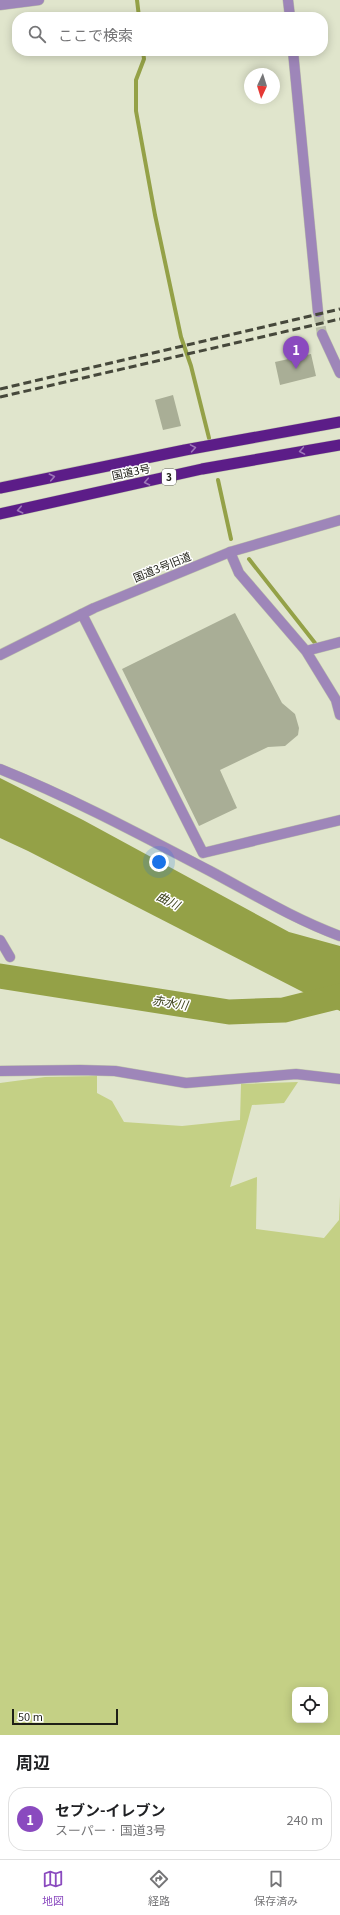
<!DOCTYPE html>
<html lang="ja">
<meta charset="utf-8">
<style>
body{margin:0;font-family:Georgia,"Noto Sans JP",serif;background:#f6f6f6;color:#202124}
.controls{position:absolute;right:12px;bottom:12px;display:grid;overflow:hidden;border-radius:8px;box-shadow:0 2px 10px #0003}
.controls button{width:36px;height:36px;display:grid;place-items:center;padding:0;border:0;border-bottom:1px solid #e0e0e0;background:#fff;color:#202124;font:20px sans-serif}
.compass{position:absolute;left:244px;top:68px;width:36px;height:36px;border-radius:50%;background:#fff;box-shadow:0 2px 10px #0003;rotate:184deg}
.scale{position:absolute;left:12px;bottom:10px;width:106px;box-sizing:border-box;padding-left:4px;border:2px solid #1f2017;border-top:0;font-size:11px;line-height:14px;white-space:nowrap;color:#1f2017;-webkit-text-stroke:3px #fff;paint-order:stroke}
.you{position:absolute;left:159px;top:862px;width:14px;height:14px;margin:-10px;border:3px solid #fff;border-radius:50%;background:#1a73e8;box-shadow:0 0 0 6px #1a73e833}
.badge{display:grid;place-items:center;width:26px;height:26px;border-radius:50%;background:#8a4abf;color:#fff;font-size:13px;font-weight:700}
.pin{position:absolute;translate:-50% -33px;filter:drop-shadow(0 1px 2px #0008)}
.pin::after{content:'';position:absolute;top:21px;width:14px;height:12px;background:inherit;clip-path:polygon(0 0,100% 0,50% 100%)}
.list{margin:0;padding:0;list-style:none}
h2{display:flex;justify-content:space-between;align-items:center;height:52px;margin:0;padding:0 16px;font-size:17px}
h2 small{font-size:13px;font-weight:400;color:#757577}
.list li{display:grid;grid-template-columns:26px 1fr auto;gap:12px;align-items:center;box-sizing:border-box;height:64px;margin:0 8px 8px;padding:0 8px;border:1px solid #e0e0e0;border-radius:16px}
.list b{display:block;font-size:15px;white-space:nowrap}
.list p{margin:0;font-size:13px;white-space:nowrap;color:#757577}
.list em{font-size:13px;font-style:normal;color:#757577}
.icon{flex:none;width:22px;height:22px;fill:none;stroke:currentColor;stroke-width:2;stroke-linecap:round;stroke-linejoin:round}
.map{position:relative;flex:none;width:340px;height:1735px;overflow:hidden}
.search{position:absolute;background:#fff;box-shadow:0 2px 10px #0003;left:12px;right:12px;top:12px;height:44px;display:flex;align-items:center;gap:10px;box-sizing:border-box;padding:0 14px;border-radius:16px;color:#757577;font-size:15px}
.sheet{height:124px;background:#fff}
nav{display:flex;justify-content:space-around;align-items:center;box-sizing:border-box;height:56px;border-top:1px solid #e0e0e0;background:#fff;font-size:11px;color:#757577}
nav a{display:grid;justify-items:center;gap:2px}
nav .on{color:#8a4abf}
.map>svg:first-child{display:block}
.green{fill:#c4d085;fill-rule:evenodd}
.water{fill:#94a147}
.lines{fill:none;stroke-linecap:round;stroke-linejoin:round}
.stream{stroke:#94a147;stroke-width:4}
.river{stroke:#94a147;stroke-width:25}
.building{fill:#a9ae96}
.minor-tunnel{stroke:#b9bea8;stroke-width:10;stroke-dasharray:10 5;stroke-linecap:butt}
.minor-casing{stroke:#bdc2ab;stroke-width:11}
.tertiary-casing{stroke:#bdc2ab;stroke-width:11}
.trunk-casing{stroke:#bdc2ab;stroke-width:12}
.minor{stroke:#9e86b9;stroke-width:10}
.tertiary{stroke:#9e86b9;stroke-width:10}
.trunk{stroke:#5c1d88;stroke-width:11}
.rail{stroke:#46483b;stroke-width:3;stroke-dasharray:8 4;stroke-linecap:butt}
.oneway{stroke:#9d77b8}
.labels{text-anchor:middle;stroke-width:3;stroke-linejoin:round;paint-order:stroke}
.shield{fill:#fff;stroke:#62635d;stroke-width:1}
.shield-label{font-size:10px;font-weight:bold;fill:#1f2017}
.street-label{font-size:11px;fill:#1f2017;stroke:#fff}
.water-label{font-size:12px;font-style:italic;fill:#3c411b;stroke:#fff}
</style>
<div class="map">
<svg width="340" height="1735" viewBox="0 0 340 1735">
<rect width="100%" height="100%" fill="#e0e5cc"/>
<path class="green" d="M97 1076V1093L112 1101 124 1122 182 1126 240 1120 241 1084 298 1082 284 1103 252 1105 230 1187 257 1177 256 1229 324 1238 339 1220 340 1196V1735H0V1083L45 1077ZM295 1690H325V1720H295Z"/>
<path class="water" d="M0 778 83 820 289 932 340 946V1011L28 851 0 838Z"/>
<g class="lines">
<path class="stream" d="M137 0 139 17
M143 51 144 59 136 80V111L155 215 181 337 191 366 209 438
M218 480 231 539
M249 559 315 643"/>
<path class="river" d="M0 976 229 1012 284 1010 340 996"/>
</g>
<path class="building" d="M311 354 316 376 280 385 275 362Z
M173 395 181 426 163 430 155 400Z
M235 613 282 703 295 714 299 728 298 735 285 746 268 747 220 770 237 808 199 826 122 669Z"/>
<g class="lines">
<path class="minor-tunnel" d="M318 312 322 334"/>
<g class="minor-casing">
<path id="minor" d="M288 0 290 17
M293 51 318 312
M322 334 340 373
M230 552 239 573 306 651 336 700 340 715
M82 614 203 853 340 820
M306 651 340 642
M0 769C72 798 141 835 210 871 253 894 294 919 340 936
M0 940 10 957
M0 1071 80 1070 115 1071 186 1083 296 1074 340 1079"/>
</g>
<g class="tertiary-casing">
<path id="tertiary" d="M0 5 39 0
M0 655 94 608 230 552 340 520"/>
</g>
<g class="trunk-casing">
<path id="trunk" d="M0 488 185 450 340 422
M0 514 202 469 340 445"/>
</g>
<use href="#minor" class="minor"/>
<use href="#tertiary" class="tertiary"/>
<use href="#trunk" class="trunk"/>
<path class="rail" d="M0 389 340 309
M0 397 340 319"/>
</g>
<defs><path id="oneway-chevron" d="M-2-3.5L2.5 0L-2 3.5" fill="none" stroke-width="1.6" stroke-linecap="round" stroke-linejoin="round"/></defs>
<g class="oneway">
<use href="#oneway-chevron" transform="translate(193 448) rotate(-10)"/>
<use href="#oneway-chevron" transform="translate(302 451) rotate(170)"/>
<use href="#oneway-chevron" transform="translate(52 477) rotate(-12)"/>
<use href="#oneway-chevron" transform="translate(147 482) rotate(168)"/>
<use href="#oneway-chevron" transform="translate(20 510) rotate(167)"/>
</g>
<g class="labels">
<rect class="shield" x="162" y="469" width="14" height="16" rx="3"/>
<g class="shield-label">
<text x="169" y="481">3</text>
</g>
<g class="street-label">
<text transform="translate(131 472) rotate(-12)" y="4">国道3号</text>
<text transform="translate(162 567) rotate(-22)" y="4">国道3号旧道</text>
</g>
<g class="water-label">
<text transform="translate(168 901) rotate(27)" y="4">曲川</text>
<text transform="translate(170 1003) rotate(9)" y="4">赤水川</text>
</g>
</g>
</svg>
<div class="controls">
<button><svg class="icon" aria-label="locate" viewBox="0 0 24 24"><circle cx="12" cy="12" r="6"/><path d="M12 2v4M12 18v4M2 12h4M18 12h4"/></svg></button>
</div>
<svg class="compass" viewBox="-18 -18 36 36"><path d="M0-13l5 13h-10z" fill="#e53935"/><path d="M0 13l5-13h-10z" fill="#757577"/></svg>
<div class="scale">50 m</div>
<div class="you"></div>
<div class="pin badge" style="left:296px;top:369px">1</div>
<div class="search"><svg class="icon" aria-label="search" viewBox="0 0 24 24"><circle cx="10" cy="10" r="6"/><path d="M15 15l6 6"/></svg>ここで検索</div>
</div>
<section class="sheet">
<h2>周辺<small></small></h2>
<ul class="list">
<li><span class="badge">1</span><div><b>セブン-イレブン</b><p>スーパー · 国道3号</p></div><em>240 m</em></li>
</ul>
</section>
<nav>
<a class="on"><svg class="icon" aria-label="map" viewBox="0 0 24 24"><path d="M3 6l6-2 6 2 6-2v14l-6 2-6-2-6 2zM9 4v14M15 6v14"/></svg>地図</a>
<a><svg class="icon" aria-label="directions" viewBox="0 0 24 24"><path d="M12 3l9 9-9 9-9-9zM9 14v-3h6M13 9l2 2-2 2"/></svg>経路</a>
<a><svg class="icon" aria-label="saved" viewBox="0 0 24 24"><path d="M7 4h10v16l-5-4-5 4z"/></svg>保存済み</a>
</nav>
